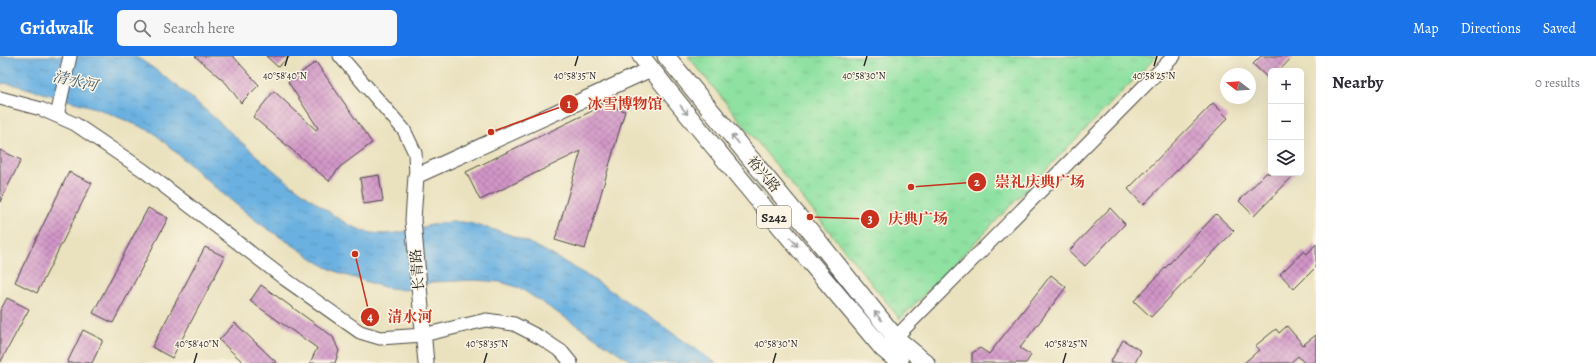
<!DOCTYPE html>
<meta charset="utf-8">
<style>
body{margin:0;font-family:Alegreya,"Noto Serif SC",serif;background:#f7f7f7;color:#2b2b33}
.controls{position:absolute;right:12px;top:12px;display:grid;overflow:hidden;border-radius:6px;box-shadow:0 4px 16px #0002}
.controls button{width:36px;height:36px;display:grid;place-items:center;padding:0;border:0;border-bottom:1px solid #e1e1e2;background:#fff;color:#2b2b33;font:20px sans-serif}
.compass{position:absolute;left:1220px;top:12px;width:36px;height:36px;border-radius:50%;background:#fff;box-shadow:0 4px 16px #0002;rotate:287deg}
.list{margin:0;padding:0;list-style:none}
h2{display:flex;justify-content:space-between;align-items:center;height:52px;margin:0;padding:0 16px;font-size:17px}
h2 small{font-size:13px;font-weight:400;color:#7c7c81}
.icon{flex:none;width:22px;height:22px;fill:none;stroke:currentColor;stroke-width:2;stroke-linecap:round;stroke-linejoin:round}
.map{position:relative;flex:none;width:1316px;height:307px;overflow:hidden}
header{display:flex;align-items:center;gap:24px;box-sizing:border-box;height:56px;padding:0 20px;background:#1a73e8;color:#fff}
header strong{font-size:19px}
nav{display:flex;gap:22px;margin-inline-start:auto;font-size:14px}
.search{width:280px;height:36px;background:#f7f7f7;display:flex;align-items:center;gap:10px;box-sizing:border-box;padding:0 14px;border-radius:6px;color:#7c7c81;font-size:15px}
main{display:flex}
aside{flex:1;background:#fff}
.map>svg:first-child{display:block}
.park{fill:url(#park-tufts);stroke:#5c8666}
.water{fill:url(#water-ripples);stroke:#4b6e86}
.building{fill:url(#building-cross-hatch)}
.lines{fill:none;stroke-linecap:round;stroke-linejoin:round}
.tertiary-casing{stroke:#484641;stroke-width:15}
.secondary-casing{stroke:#484641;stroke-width:17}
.primary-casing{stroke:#484641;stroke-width:19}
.tertiary{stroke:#fff;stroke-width:13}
.secondary{stroke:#fff;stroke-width:15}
.primary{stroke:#fff;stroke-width:17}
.oneway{stroke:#a0a0a0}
.ticks{fill:none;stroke:#2b2b2b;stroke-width:1.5}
.labels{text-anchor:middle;stroke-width:3;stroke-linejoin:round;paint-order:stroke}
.shield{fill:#fcf5e5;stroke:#6a6863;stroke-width:1}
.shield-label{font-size:13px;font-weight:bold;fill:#2b2b2b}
.street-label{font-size:14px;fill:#2b2b2b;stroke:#fcf5e5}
.water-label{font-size:15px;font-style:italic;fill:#415a6b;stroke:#fcf5e5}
.ticks-label{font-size:10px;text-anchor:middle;fill:#2b2b2b;stroke:#fcf5e5;stroke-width:3;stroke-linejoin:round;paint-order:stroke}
.leader{fill:none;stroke:#c8321e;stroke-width:1.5}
.callout-dot{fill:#c8321e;stroke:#fcf5e5;stroke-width:1.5}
.mark-label{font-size:12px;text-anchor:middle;font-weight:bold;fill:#fff}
.callout-label{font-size:15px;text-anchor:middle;font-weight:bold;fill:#c8321e;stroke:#fcf5e5;stroke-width:3;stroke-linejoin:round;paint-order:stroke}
</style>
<header>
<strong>Gridwalk</strong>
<div class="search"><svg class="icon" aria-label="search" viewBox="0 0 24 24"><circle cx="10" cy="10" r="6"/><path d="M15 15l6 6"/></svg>Search here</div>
<nav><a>Map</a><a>Directions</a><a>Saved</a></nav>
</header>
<main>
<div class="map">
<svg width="1316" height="307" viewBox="0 0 1316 307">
<defs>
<pattern id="park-tufts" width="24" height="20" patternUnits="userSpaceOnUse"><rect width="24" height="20" fill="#8ee1a1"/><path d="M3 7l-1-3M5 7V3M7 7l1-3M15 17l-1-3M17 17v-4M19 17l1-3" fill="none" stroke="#7bc18b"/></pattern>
<pattern id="water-ripples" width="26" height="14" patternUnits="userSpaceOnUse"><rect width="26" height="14" fill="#6bb1e1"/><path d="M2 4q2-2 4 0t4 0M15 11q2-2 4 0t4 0" fill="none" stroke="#5890b7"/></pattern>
<pattern id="building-cross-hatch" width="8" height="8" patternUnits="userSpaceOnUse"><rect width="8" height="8" fill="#d195c7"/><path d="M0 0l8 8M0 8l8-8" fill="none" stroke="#aa7aa2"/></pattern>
</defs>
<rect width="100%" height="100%" fill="#fcf5e5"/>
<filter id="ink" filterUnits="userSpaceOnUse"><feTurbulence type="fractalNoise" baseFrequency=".025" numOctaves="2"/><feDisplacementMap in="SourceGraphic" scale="8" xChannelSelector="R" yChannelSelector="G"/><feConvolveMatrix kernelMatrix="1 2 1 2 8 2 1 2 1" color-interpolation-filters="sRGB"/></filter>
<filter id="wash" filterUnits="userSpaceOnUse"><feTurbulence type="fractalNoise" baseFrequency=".012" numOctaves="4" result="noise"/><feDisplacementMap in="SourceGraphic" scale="16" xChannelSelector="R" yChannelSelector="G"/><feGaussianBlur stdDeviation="0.9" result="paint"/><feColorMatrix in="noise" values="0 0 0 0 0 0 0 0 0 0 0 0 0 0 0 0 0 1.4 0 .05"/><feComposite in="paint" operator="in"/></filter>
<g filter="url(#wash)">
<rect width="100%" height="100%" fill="#eae2bf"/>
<path class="park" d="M688 0H1157L900 263Z"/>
<path class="water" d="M0 0H135C185 31 227 75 272 113 283 123 296 131 307 140 323 151 339 165 356 172 394 189 423 164 460 166 468 166 476 169 483 171 524 180 553 199 588 220 632 248 673 278 716 307H634L520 232 501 226 475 224 432 226 405 234 384 231 345 219 326 211 259 167 216 132 153 76 99 53 12 28 0 27Z"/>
<g id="blocks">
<path class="building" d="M195 0H233L259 29 241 47 227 28Z
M266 0H290L278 11Z
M1261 0H1293L1279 15H1271V25L1253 8Z
M316 6 372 87 340 111 329 125 253 61 274 35 316 74 318 72 288 26Z
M598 47 625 55 585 193 555 184 581 95 480 144 466 116 592 55 594 49Z
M1213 47 1228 62 1143 149 1128 133Z
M0 94 21 104 0 146Z
M69 116 92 127 37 237 15 226Z
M1266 117H1296L1254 160 1239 145Z
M379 119 383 145 364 148 360 122Z
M148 152 168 162 113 267 93 257Z
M1110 152 1125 168 1085 210 1069 195Z
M1216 158 1234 175 1151 261 1134 245Z
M1316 188V211L1294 233 1280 218 1304 195 1307 198Z
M205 191 225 201 172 302 152 291Z
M1051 219 1066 231 1020 292 1031 299 1026 307H972V297L980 292 989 298Z
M261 229 328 277 333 281 339 295 335 307H310L317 292 250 245Z
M7 242 29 253 0 307V255Z
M235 267 277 307H244L219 284Z
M1287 270 1303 289 1316 279V307H1304L1298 300 1290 307H1244L1259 294 1255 290 1276 273 1279 277Z
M83 274 103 284 92 307H67Z
M1123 284 1141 295 1135 307H1110Z"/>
</g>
</g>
<g filter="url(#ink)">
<use href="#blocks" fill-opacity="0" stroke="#484641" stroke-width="1"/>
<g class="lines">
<g class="tertiary-casing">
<path id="tertiary" d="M340 0 404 74 415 97 416 120
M0 42 41 53 75 68 143 114 285 223 360 276 380 282 423 279 486 264 514 268 541 282 562 296 571 307
M57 60 70 0
M889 288 1174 0"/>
</g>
<g class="secondary-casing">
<path id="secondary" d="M426 307 413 164 416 120 651 13"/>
</g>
<g class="primary-casing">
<path id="primary" d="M641 0C719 100 802 196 883 293L900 307
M666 0 803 166 896 282 926 307"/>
</g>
<use href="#tertiary" class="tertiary"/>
<use href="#secondary" class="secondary"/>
<use href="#primary" class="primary"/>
</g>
<defs><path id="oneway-shaft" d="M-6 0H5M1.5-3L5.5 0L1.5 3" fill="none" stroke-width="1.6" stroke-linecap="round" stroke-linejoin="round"/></defs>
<g class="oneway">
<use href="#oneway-shaft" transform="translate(684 54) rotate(51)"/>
<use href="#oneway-shaft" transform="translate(735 83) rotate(-130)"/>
<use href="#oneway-shaft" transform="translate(794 186) rotate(50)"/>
<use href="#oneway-shaft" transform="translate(878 260) rotate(-129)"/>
</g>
</g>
<path class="ticks" d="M285 10 288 0M575 10 578 0M864 10 867 0M1154 10 1157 0M194 307 197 297M484 307 487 297M773 307 776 297M1063 307 1066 297"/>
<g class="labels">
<rect class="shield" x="757" y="150" width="34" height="22" rx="3"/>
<g class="shield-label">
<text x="774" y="166">S242</text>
</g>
<g class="street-label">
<text transform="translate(764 118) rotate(50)" y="5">裕兴路</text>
<text transform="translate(417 214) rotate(-95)" y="5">长青路</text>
</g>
<g class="water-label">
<text transform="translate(75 25) rotate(13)" y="5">清水河</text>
</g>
</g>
<g class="ticks-label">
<text x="285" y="23">40°58'40"N</text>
<text x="575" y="23">40°58'35"N</text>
<text x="864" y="23">40°58'30"N</text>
<text x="1154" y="23">40°58'25"N</text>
<text x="197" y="291">40°58'40"N</text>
<text x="487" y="291">40°58'35"N</text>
<text x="776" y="291">40°58'30"N</text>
<text x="1066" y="291">40°58'25"N</text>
</g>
<path class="leader" d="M491 76L569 48M911 131L977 126M810 161L870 163M355 198L370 261"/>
<g class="callout-dot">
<circle cx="491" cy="76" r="4"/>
<circle cx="911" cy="131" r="4"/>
<circle cx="810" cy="161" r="4"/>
<circle cx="355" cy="198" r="4"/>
<circle cx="569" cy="48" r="10"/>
<circle cx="977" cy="126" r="10"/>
<circle cx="870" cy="163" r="10"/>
<circle cx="370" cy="261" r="10"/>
</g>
<g class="mark-label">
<text x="569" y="52">1</text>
<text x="977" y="130">2</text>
<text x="870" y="167">3</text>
<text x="370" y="265">4</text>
</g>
<g class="callout-label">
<text x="625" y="53">冰雪博物馆</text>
<text x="1040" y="131">崇礼庆典广场</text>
<text x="918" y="168">庆典广场</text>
<text x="410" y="266">清水河</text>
</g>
</svg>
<div class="controls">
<button>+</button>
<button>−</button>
<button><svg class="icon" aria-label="layers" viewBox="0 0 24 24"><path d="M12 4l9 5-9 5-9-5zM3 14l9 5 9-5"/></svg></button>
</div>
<svg class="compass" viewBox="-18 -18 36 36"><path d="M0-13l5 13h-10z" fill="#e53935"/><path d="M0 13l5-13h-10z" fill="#7c7c81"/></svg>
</div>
<aside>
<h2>Nearby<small>0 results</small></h2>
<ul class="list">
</ul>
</aside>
</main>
